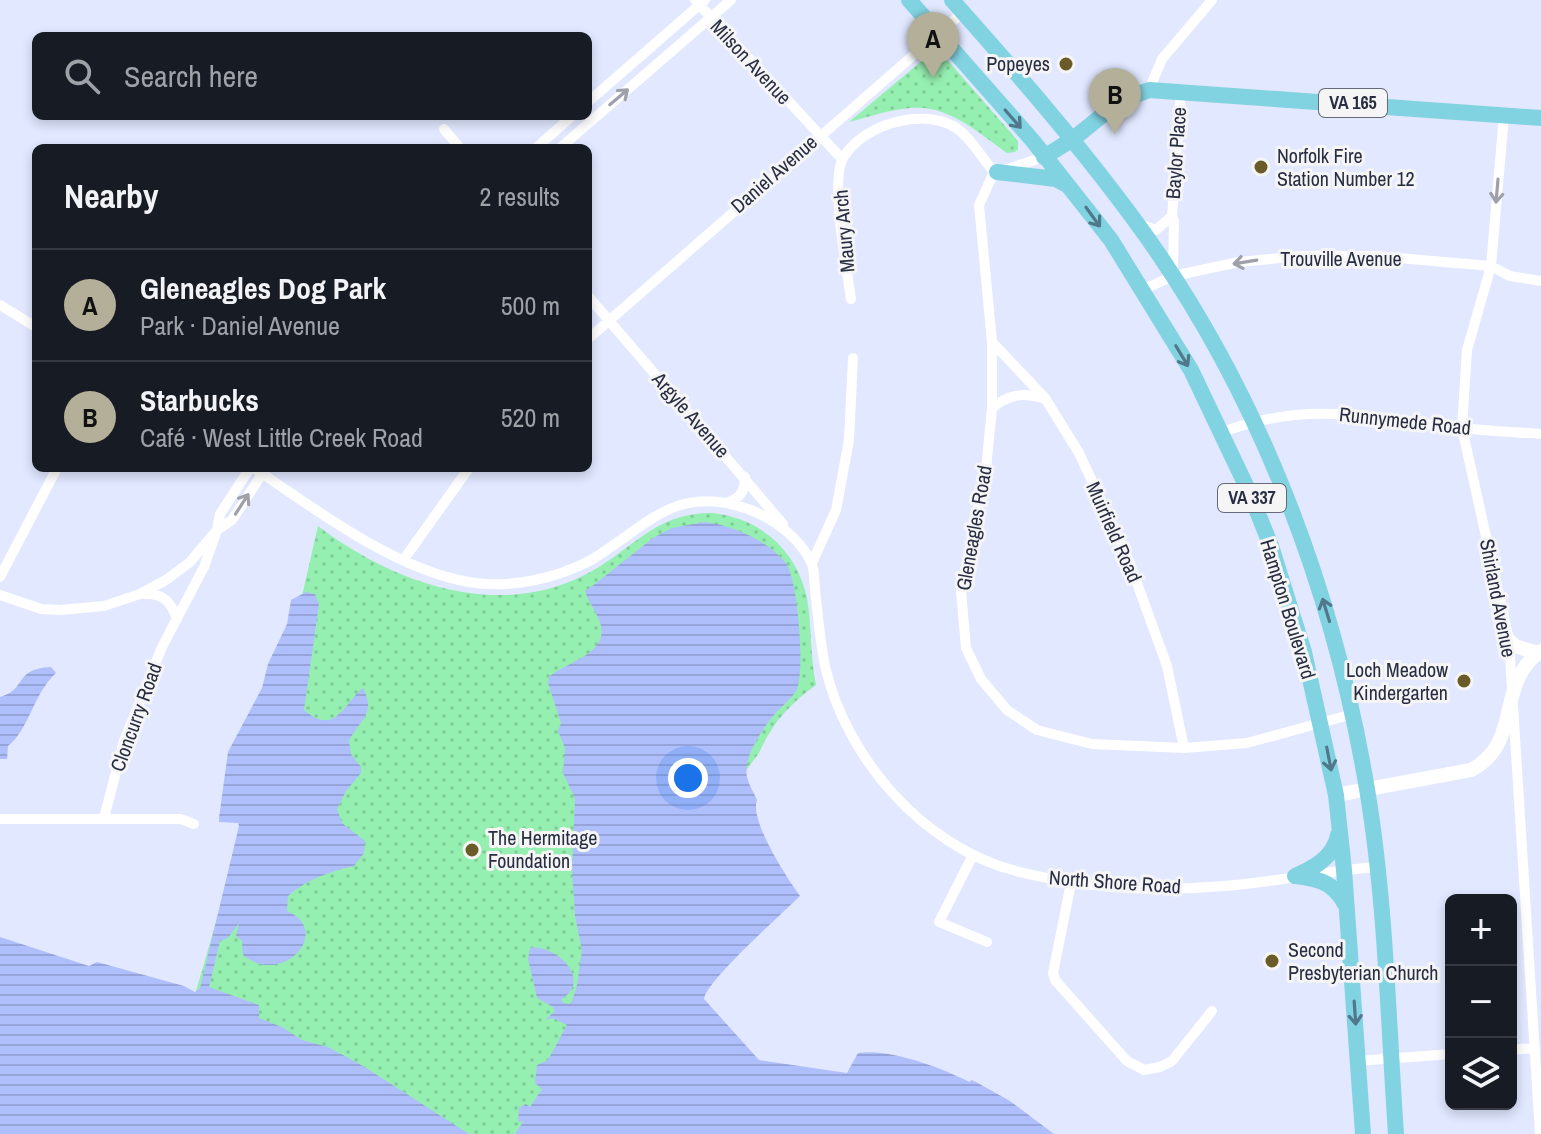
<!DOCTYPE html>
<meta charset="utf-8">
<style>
body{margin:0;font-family:"Archivo Narrow",sans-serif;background:#20242c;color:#f1f3f6}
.controls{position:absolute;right:24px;bottom:24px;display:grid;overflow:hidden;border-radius:12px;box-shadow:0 4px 12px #0003}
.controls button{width:72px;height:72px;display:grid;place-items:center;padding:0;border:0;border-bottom:2px solid #363941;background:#171b24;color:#f1f3f6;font:40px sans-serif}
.you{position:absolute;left:688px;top:778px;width:28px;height:28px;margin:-20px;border:6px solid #fff;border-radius:50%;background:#1a73e8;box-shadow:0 0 0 12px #1a73e833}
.badge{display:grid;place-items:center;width:52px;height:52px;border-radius:50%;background:#b4af99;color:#111;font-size:26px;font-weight:700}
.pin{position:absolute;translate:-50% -66px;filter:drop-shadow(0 2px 4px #0008)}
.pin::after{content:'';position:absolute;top:42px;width:28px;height:24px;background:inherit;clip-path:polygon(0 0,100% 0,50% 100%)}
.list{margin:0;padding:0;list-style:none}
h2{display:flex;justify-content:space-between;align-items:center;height:104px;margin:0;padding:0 32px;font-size:34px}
h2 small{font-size:26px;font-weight:400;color:#9ea1a6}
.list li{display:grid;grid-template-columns:52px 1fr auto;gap:24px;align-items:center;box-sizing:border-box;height:112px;padding:0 32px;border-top:2px solid #363941}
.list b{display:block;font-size:30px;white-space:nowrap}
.list p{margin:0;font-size:26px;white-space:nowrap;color:#9ea1a6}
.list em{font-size:26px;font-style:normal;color:#9ea1a6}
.icon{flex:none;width:44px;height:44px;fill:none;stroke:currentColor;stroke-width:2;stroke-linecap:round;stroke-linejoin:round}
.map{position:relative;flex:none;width:1541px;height:1134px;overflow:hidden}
.search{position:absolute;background:#171b24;box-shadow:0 4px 12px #0003;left:32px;top:32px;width:560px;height:88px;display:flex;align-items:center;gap:20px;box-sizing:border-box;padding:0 28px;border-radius:12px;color:#9ea1a6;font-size:30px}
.panel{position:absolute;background:#171b24;box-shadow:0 4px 12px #0003;left:32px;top:144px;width:560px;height:328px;border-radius:12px}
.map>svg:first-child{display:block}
.park{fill:url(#park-dots)}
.water{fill:url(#water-rules)}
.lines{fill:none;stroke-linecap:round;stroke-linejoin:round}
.street{stroke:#fff;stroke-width:10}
.secondary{stroke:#fff;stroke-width:14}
.primary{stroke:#82d3e2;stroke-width:16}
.oneway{stroke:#9ea0aa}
.oneway2{stroke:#50788a}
.poi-dot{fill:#6a5b28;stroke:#f5f5f5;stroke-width:3}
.labels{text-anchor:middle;stroke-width:6;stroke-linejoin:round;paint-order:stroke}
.shield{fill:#f5f5f5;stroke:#656978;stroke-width:2}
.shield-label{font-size:18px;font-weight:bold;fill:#272d42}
.street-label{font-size:20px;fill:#272d42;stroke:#f5f5f5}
.poi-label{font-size:20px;fill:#272d42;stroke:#f5f5f5;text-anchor:start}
</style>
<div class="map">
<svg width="1541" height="1134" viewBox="0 0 1541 1134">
<defs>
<pattern id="park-dots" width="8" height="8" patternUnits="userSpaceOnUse" patternTransform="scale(2)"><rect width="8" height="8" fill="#95efb0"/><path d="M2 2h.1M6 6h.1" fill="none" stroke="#80cd99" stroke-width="1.8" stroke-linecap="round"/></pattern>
<pattern id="water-rules" width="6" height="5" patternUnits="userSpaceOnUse" patternTransform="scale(2)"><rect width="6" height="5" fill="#afbffc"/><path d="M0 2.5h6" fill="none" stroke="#97a4d9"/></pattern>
</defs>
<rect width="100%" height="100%" fill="#e1e8ff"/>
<path class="park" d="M937 48 1018 141V149L1015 152 1007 153C979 133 948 104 911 108 891 109 869 117 849 122Z
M712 513C761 518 797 551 807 598 812 627 810 656 816 685 790 704 772 723 759 753L584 989 679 1134H315L190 1012 229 877 286 822 291 644 318 526C397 586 507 624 599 567 640 541 660 513 712 513Z"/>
<path class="water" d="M704 522C733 525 766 540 785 562 798 577 805 670 797 689 792 699 780 707 773 716 761 731 743 758 747 777 749 785 754 793 757 800 749 820 787 878 800 896 783 913 706 981 704 999L759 1060 847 1073 858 1053C891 1048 941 1068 970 1082L971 1080 976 1082 1010 1101 1054 1134H515L523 1122 518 1121 519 1108 526 1104 530 1107 542 1089 535 1083 537 1065 548 1060 567 1025 553 1018 545 1020 555 1011 553 1007 537 998 528 959 530 948C550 944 585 970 570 992 568 995 564 997 561 1000L564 1003 571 1004 577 985 582 950 575 916 572 871 575 798 563 773 565 748 558 731 561 723 548 683 549 677C565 662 607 655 601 626 598 613 589 604 585 591L595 584 653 538 672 528Z
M306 592 315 594 319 604 304 710C336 737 343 704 363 688 377 715 359 720 349 741L351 754 361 767V773L346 791 337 809 342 823 365 841 364 853 354 866C329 872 307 879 288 896L287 911C334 931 282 988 243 955L242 941 236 936 239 923 228 938 220 941 209 987 259 1005V1018L282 1027 302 1040 328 1047 363 1066 469 1134H0V937L89 966 97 962 184 986 195 992 200 988 239 826 238 823 219 822V818L228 752 262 688 268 664 287 624 291 600Z
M51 667 56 673C33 694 29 730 8 746L7 759H0V697C28 689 13 669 51 667Z"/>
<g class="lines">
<path class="street" d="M695 0 842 159
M1149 90 1162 59 1212 0
M588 102 705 0
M1504 115 1491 266 1467 350 1462 428 1509 640 1512 689
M444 129 460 148
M536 148 572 116
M560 148 731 0
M1004 170 1044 157
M994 172 979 205 992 342V408L986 469 961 591 966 648 981 679 1007 710 1037 730 1092 744 1184 748 1247 743 1353 714
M1142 225 1156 230 1172 216
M1173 274 1174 221 1172 216 1181 91
M1142 290 1173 276 1239 262 1302 256H1375L1491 266 1510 276 1541 281
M588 296 783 524
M851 299C847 270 830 181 843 158 862 125 920 108 953 126 969 135 982 158 994 172
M0 305 36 327
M588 339 963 12
M992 342 1045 398 1079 453 1129 561 1167 666 1184 748
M992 408C1008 395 1022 392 1042 398
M1223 432C1307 400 1375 418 1461 428 1487 431 1514 432 1541 434
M254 468C315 509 395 570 469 582 508 589 556 579 591 560 646 527 675 483 748 509 773 518 800 538 811 562 815 570 814 581 815 590 818 615 820 641 825 666 846 758 923 847 1016 871 1083 888 1156 892 1225 886 1276 882 1326 871 1377 867
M727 503C740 498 745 492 745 477
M404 559 469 468
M812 563 836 510 849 440 853 358
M0 577 57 468
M145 594C163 593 171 602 177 619
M0 595 41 609 60 610 104 606 140 594 166 580 190 562 217 530 232 520 266 468
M1513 705 1540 1134
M104 818 124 741 162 647 204 567 217 530 220 514 250 468
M0 819H180L194 824
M973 855 939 922 987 942
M1071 883 1053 973 1055 980 1127 1061 1144 1070 1160 1067 1172 1061 1212 1011
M1511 1050 1533 1048
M1358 1061 1451 1054"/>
<path class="secondary" d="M1509 640 1515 646 1538 653
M1336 795 1471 770C1524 742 1494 684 1541 651"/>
<path class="primary" d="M909 0 1033 141 1111 240 1191 370 1251 496 1271 546 1304 652 1336 795 1344 870 1363 1134
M952 0C1015 71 1077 142 1133 218 1256 384 1333 586 1367 789 1386 902 1388 1020 1396 1134
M1044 157 1073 139 1120 101 1149 90 1541 118
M997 172 1056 179 1065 184
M1295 876C1314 868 1334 857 1338 835
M1296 876C1320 879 1334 883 1345 904"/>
</g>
<defs><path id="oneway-shaft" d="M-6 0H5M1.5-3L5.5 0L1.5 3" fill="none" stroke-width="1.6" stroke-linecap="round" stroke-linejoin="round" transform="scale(2)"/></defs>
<g class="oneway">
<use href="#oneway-shaft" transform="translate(619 97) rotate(-40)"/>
<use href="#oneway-shaft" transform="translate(1497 191) rotate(95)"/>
<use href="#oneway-shaft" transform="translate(1245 262) rotate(171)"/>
<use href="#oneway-shaft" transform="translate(242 504) rotate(-57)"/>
</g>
<g class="oneway2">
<use href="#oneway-shaft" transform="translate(1013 119) rotate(49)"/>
<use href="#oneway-shaft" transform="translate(1093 217) rotate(54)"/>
<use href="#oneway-shaft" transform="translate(1182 356) rotate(59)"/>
<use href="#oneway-shaft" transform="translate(1326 610) rotate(-107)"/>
<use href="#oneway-shaft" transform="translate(1329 759) rotate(79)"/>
<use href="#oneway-shaft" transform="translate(1355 1013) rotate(86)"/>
</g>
<g class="poi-dot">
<circle cx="1066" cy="64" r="8"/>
<circle cx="1261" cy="167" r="8"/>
<circle cx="1464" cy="681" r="8"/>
<circle cx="472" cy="850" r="8"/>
<circle cx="1272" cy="961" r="8"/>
</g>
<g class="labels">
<g class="shield">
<rect x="1319" y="89" width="68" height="28" rx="6"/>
<rect x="1218" y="484" width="68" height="28" rx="6"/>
</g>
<g class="shield-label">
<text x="1353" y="109">VA 165</text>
<text x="1252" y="504">VA 337</text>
</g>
<g class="street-label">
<text transform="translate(751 62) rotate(47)" y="7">Milson Avenue</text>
<text transform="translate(1176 153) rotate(-86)" y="7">Baylor Place</text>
<text transform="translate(774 174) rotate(-41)" y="7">Daniel Avenue</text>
<text transform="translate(844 231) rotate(-95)" y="7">Maury Arch</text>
<text x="1341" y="266">Trouville Avenue</text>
<text transform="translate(691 415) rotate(49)" y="7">Argyle Avenue</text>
<text transform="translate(1405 421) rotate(6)" y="7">Runnymede Road</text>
<text transform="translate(974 528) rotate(-80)" y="7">Gleneagles Road</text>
<text transform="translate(1114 532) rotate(66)" y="7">Muirfield Road</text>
<text transform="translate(1498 598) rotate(79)" y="7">Shirland Avenue</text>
<text transform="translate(1288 609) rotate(73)" y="7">Hampton Boulevard</text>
<text transform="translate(136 717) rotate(-70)" y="7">Cloncurry Road</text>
<text transform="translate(1115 882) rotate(4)" y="7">North Shore Road</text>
</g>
<g class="poi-label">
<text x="1050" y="71" text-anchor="end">Popeyes</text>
<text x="1277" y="163">Norfolk Fire<tspan x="1277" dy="23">Station Number 12</tspan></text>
<text x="1448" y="677" text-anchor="end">Loch Meadow<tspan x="1448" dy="23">Kindergarten</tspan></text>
<text x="488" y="845">The Hermitage<tspan x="488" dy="23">Foundation</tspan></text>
<text x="1288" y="957">Second<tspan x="1288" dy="23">Presbyterian Church</tspan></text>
</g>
</g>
</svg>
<div class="controls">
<button>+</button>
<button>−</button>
<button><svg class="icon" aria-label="layers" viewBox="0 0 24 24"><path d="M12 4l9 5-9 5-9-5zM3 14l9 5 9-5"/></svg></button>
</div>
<div class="you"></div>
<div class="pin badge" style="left:933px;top:78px">A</div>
<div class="pin badge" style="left:1115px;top:134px">B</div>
<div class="search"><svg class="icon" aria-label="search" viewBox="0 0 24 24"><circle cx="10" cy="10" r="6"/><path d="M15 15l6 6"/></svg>Search here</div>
<section class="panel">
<h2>Nearby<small>2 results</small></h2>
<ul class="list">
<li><span class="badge">A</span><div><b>Gleneagles Dog Park</b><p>Park · Daniel Avenue</p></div><em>500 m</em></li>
<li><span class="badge">B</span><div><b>Starbucks</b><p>Café · West Little Creek Road</p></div><em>520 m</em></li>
</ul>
</section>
</div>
